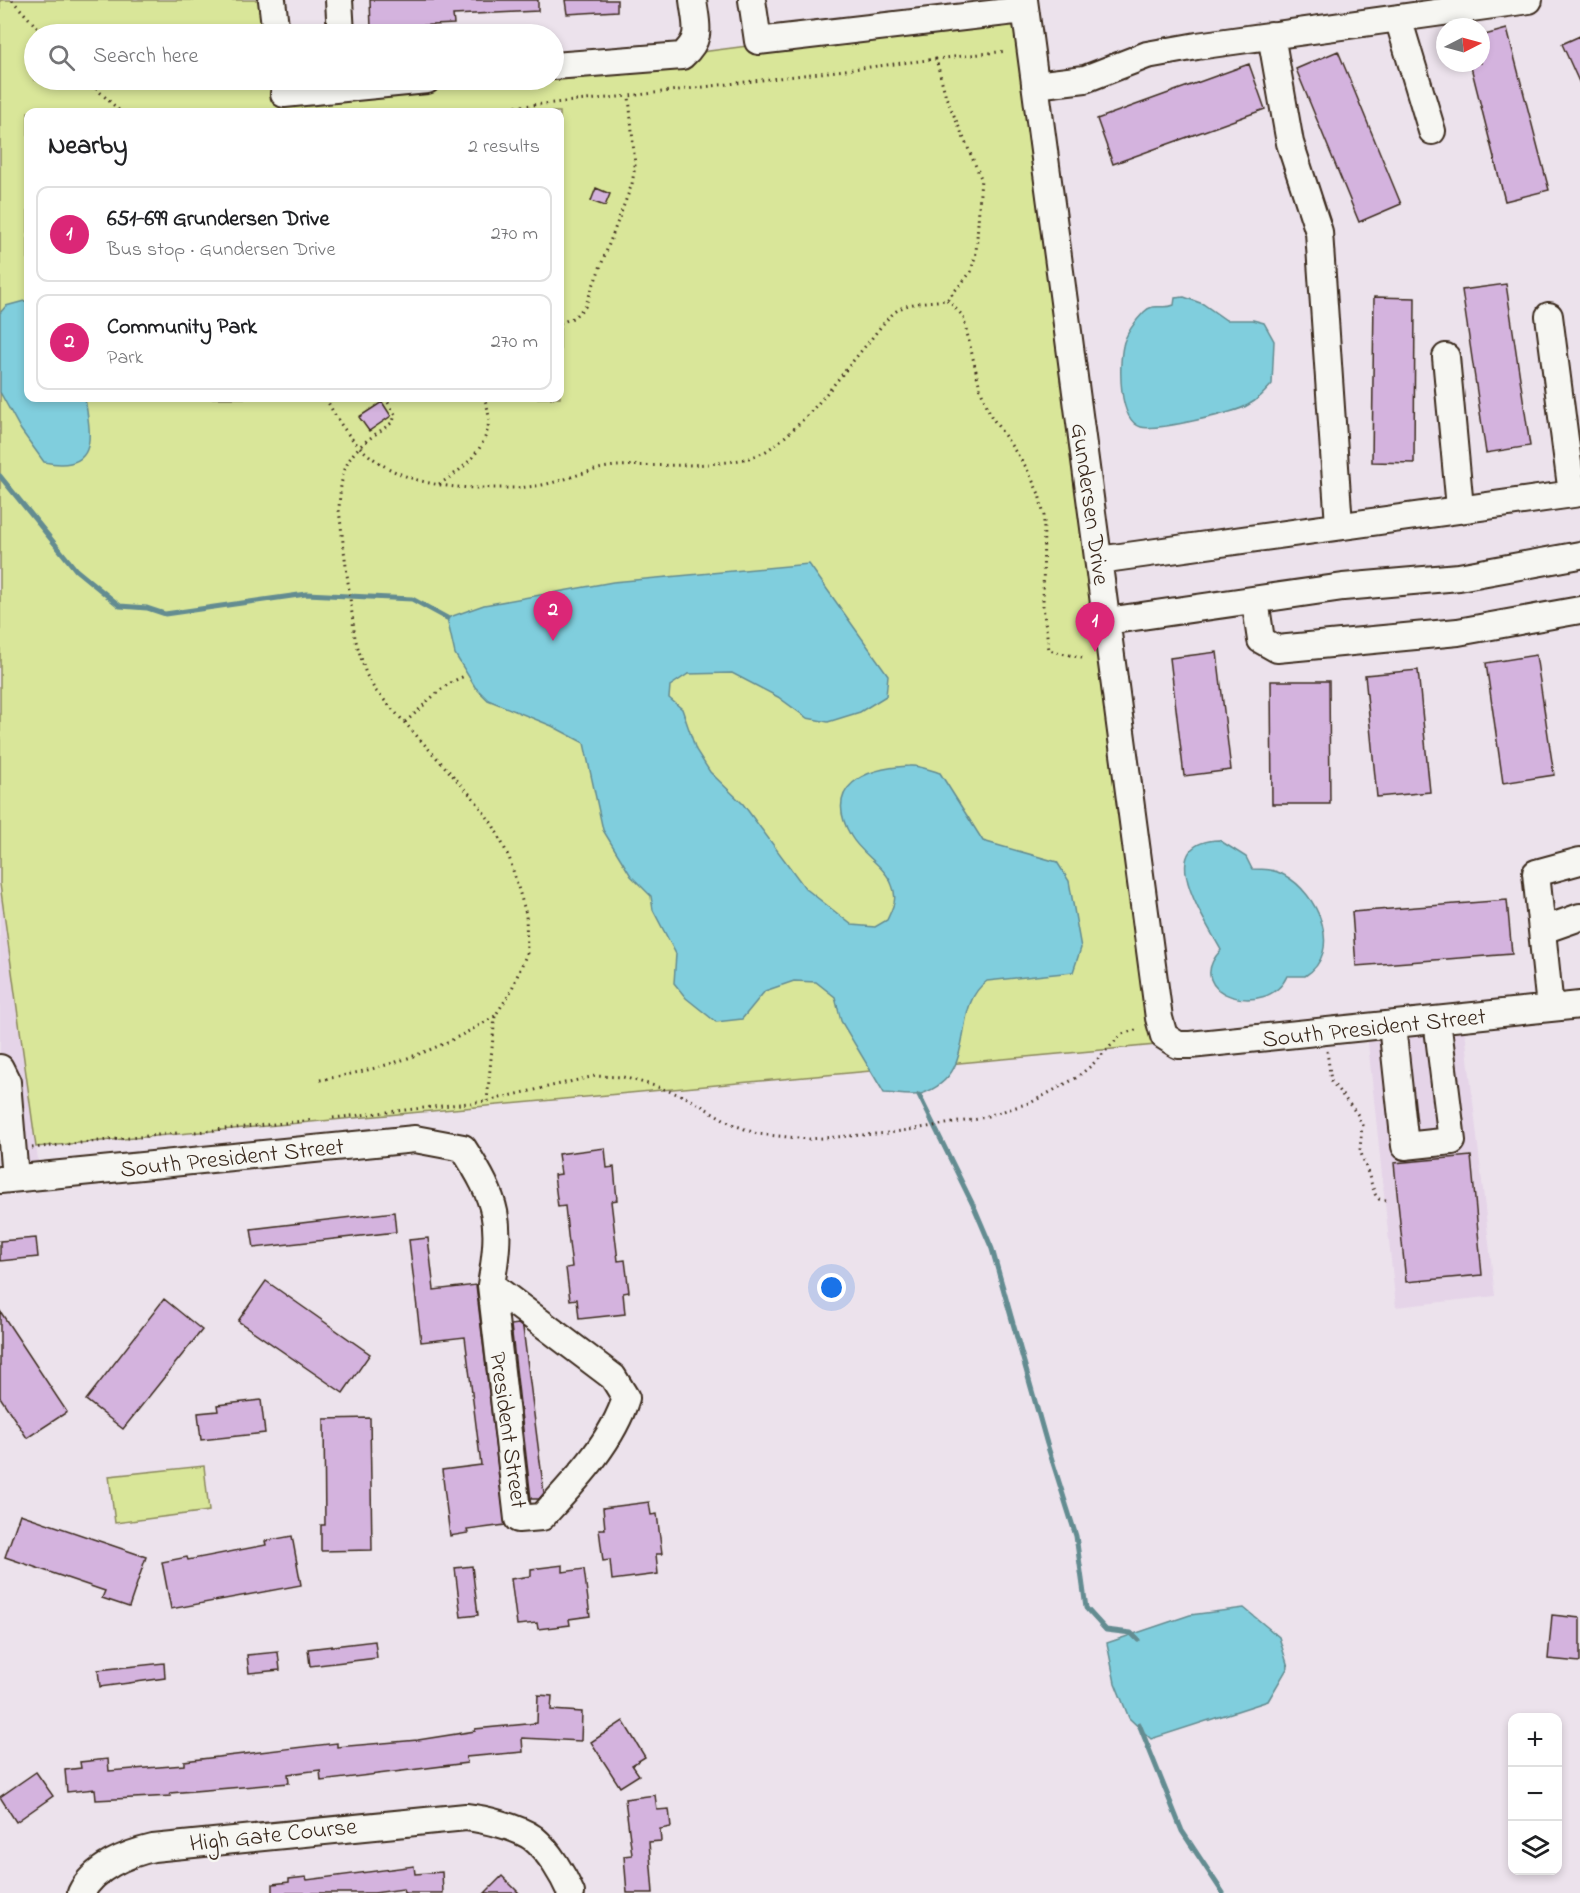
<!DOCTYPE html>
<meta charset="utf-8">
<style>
body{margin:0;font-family:"Indie Flower",sans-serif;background:#f2f2f2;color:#202124}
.controls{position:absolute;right:18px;bottom:18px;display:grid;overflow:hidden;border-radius:12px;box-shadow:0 3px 9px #0003}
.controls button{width:54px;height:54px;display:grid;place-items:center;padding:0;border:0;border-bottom:2px solid #e0e0e0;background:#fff;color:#202124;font:30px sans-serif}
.compass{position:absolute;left:1436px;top:18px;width:54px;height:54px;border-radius:50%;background:#fff;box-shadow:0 3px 9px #0003;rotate:84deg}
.you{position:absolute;left:832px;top:1288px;width:21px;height:21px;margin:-15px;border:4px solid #fff;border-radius:50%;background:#1a73e8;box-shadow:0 0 0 9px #1a73e833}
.badge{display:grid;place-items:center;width:39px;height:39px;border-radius:50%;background:#db2777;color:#fff;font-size:20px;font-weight:700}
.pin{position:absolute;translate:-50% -50px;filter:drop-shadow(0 2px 3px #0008)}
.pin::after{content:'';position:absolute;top:32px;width:21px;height:18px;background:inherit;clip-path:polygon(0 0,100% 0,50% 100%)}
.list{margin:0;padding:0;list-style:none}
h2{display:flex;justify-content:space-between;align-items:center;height:78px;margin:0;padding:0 24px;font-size:26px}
h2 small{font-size:20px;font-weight:400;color:#757577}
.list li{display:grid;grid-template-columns:39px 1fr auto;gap:18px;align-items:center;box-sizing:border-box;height:96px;margin:0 12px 12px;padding:0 12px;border:2px solid #e0e0e0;border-radius:12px}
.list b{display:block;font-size:22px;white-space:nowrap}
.list p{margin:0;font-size:20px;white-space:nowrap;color:#757577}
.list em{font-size:20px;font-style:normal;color:#757577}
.icon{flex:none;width:33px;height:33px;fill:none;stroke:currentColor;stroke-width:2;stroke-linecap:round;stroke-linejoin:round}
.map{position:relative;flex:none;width:1580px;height:1893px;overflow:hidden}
.search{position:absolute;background:#fff;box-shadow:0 3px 9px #0003;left:24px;top:24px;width:540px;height:66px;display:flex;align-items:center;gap:15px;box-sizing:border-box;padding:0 21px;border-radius:33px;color:#757577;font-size:22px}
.panel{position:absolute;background:#fff;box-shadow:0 3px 9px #0003;left:24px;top:108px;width:540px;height:294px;border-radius:12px}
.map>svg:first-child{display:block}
.built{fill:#e5d4e8}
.green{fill:#d9e699;stroke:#8a885c;stroke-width:1.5;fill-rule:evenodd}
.water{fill:#80cedd;stroke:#648c91;stroke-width:1.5}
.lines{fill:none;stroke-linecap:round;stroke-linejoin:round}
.stream{stroke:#648c91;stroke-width:5}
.building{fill:#d4b3de;stroke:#3b2a1e;stroke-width:1.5}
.minor-casing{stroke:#3b2a1e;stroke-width:30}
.path{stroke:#3b2a1e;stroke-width:3;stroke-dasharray:1.5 4.5;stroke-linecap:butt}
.minor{stroke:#f6f6f2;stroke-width:26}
.labels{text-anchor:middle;stroke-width:4.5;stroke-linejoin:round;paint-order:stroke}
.street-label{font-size:24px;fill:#3b2a1e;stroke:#f6f6f2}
</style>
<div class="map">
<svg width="1580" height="1893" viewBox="0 0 1580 1893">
<rect width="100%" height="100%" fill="#ece2ec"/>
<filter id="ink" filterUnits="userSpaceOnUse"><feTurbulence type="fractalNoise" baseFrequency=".0167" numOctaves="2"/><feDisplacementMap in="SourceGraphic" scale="12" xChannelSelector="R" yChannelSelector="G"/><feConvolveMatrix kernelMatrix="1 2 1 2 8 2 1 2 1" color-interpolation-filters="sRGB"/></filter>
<g filter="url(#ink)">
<path class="built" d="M0 884 39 1167 0 1171Z
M1465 1031 1495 1296 1396 1307 1367 1034Z"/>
<path class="green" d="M0 0H273L278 34H34V80H284L287 106 489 80H554V71L1025 10 1156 1045 36 1147 0 884ZM28 112H560V398H28Z
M204 1466 209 1511 115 1523 109 1476Z"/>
<path class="water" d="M1184 297 1203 304 1226 320H1253L1264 323 1274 341 1272 384C1265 392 1258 400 1248 405 1235 413 1155 431 1141 427 1118 420 1119 365 1123 346 1125 335 1136 320 1144 312 1154 302 1163 310 1174 305L1175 298Z
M28 300V398H85C91 436 99 473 44 462L21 430 0 392V313L6 306Z
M809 564 888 675 886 696 860 712 828 722 807 718 778 697 732 673 688 674 670 686 669 698 682 709 696 750 710 772 743 804 805 888 852 925 875 927 887 920C893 907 898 899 892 885 885 866 861 854 851 836 822 786 865 768 909 766 919 765 931 770 940 773L983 841 1057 862 1069 881 1081 948 1073 972 987 981C948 1009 982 1074 921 1094 911 1097 894 1093 884 1093L841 1021 835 997 816 982 794 981 765 991 742 1019 716 1022 686 998 674 983 676 954 653 910 651 896 631 876 603 830 584 743 552 726 488 700 475 687 455 654 447 618 484 605 613 582Z
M1219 840 1246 857 1252 869C1264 869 1274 869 1284 875 1318 893 1344 952 1305 976H1287C1268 1020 1179 995 1221 950 1205 920 1151 842 1219 840Z
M1244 1608 1279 1637 1288 1667 1268 1701 1151 1739 1129 1718 1115 1683 1107 1643 1190 1615Z"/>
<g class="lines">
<path class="stream" d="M0 476 76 570 120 606 147 608 165 614 306 594 412 599 447 618
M919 1095 975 1209 992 1249 1047 1444 1076 1536 1086 1608 1106 1630 1131 1633 1138 1640
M1139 1724 1182 1831 1223 1893"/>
</g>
<path class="building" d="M370 0H538V11L453 15 454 24 371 28Z
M565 0H617V11L567 14Z
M1507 29 1549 190 1505 201 1470 63H1481V36Z
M1580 36V84L1562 44Z
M1338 51 1401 204 1359 222 1296 69Z
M1249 64 1265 109 1113 164 1097 119Z
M596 188 610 194 605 206 591 201Z
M1506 284 1530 446 1486 453 1462 290Z
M1374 297 1415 298 1414 463 1372 462Z
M382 402 391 416 369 431 359 417Z
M1217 652 1231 770 1184 776 1170 658Z
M1536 655 1554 775 1503 783 1486 663Z
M1418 670 1430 792 1377 797 1365 675Z
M1271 681H1329L1330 804H1272Z
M1507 900 1512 954 1356 966 1352 912Z
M605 1148 607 1168 614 1167 617 1200 611 1201 618 1261 625 1260 629 1292 623 1293 625 1314 579 1319 577 1299 570 1300 566 1268 572 1267 568 1235 565 1206 558 1207 554 1175 561 1174 558 1154Z
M1471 1156 1482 1275 1406 1282 1394 1163Z
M394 1212 396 1232 254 1248 251 1229Z
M36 1238 38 1257 0 1261V1241Z
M428 1238 434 1290 476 1285 505 1525 467 1530 468 1533 450 1536 442 1470 481 1465 465 1337 421 1342 409 1240Z
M266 1281 370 1354 343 1393 238 1321Z
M164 1299 202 1330 123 1429 86 1400Z
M0 1311 67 1412 27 1438 0 1397Z
M518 1324 523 1328 544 1493 539 1499H531L511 1325Z
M261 1400 265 1433 201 1440 198 1413 218 1411 217 1405Z
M370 1418 372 1550 321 1551V1525H325L324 1419Z
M649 1502 651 1515 657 1514 662 1554H656L658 1574 612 1580 610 1560 603 1561 599 1529H605L603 1508Z
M20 1514 146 1557 129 1607 102 1598 105 1591 5 1557Z
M292 1536 301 1585 171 1609 162 1562 187 1557 188 1560 266 1545 265 1541Z
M563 1565V1572L584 1569 590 1616 569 1619 570 1625 538 1629 537 1623 517 1625 511 1579 531 1576V1569Z
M472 1566 478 1615 461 1617 455 1568Z
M1552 1615 1580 1618V1662L1548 1659Z
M375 1641 377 1658 310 1666 308 1649Z
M278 1652 280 1670 249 1673 247 1655Z
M164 1663 165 1678 100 1687 98 1670Z
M538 1695 552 1696 551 1710 582 1712 581 1741 522 1738 523 1752 466 1757 467 1763 321 1781 320 1770 288 1774 289 1783 170 1793 171 1796 96 1800 95 1789 67 1792 65 1770 81 1768 80 1762 108 1759 109 1771 184 1765V1761L337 1743V1747L418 1740 475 1731V1729L537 1723Z
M623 1721 645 1757 632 1765 639 1775 620 1787 591 1742Z
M36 1772 53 1796 16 1822 0 1797Z
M655 1795 657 1810 669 1809 671 1827 660 1829 661 1841 649 1842 653 1893H627L624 1856 632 1855 625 1799Z
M414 1866 415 1874 442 1872 443 1893H404L403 1889 374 1893H273V1884L289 1882V1879L306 1877 307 1880Z
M502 1876 519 1893H485Z"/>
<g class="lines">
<g class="minor-casing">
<path id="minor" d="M272 0 276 34
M339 0 341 34
M752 0 758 41 1025 10
M1024 0 1159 1018 1164 1036 1178 1045H1190L1580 1005
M1398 18 1432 131
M1271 35 1290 143 1319 232 1339 525
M554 66 682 56C703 38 696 25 693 0
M1035 85 1085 79 1147 55 1197 46 1529 0
M284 94 427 80
M1549 316 1572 494
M1446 357 1460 508
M1099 560 1580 493
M1255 600 1261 640 1277 649 1458 632 1580 610
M1107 621 1343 587 1459 577 1580 555
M1543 930 1580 917
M1550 1008 1536 873 1580 861
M1392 1025 1405 1146 1452 1141 1437 1020
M0 1068 7 1082 15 1178
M0 1180 415 1139 463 1148C498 1202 502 1221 491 1285L613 1377 626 1398C612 1443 573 1483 542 1517L518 1519 491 1285
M81 1893C94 1867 127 1854 153 1848L466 1817C484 1819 518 1827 533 1838 549 1851 563 1875 571 1893"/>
</g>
<path class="path" d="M12 0 43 34
M87 80 121 112
M456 112 629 96
M947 300 963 316 980 388 991 416 1026 467 1039 494 1044 516 1043 606 1049 650 1086 659
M560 323 573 318 585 307 632 184 635 166 629 96 936 59
M326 398C357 463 404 486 475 488 497 488 520 489 542 485 568 480 591 468 617 466 654 464 741 470 769 449 808 422 838 378 868 343 876 333 885 320 895 312 909 301 931 302 947 300L971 272 976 253 981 178 946 97 936 59 1007 51
M372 398 386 399 395 414 393 422C352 450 341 457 339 510L355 638 366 674 375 690 475 800 493 825 509 857 526 914 527 953 510 993 495 1016 487 1101
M439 484C469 467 501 435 484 398
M405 722C426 705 440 685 465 676
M1327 1051 1331 1081 1358 1115 1362 1125 1360 1150 1375 1194 1379 1199 1387 1200
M320 1080C387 1068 437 1052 495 1016
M333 1118 487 1101 595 1076 623 1077 655 1086 688 1098 732 1124 757 1134 809 1139 889 1133 978 1119 1032 1102 1076 1078 1092 1065 1122 1034 1139 1029
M195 1132 314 1120
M32 1148 177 1133"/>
<use href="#minor" class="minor"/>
</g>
</g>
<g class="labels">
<g class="street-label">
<text transform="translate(1091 504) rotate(82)" y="8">Gundersen Drive</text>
<text transform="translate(1374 1027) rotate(-6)" y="8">South President Street</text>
<text transform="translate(232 1157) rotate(-6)" y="8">South President Street</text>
<text transform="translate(509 1430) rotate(82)" y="8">President Street</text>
<text transform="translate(273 1834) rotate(-6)" y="8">High Gate Course</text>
</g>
</g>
</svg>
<div class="controls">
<button>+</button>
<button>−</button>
<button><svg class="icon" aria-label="layers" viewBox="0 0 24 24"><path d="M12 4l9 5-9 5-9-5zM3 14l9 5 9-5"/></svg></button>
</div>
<svg class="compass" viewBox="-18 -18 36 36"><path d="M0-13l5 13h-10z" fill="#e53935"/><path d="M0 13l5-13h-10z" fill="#757577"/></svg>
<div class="you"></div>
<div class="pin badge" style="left:1095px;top:652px">1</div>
<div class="pin badge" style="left:553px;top:641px">2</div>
<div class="search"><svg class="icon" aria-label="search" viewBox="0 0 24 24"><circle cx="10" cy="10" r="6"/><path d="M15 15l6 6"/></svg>Search here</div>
<section class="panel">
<h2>Nearby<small>2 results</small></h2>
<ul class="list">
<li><span class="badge">1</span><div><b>651-699 Grundersen Drive</b><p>Bus stop · Gundersen Drive</p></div><em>270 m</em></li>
<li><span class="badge">2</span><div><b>Community Park</b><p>Park</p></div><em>270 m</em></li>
</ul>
</section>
</div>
